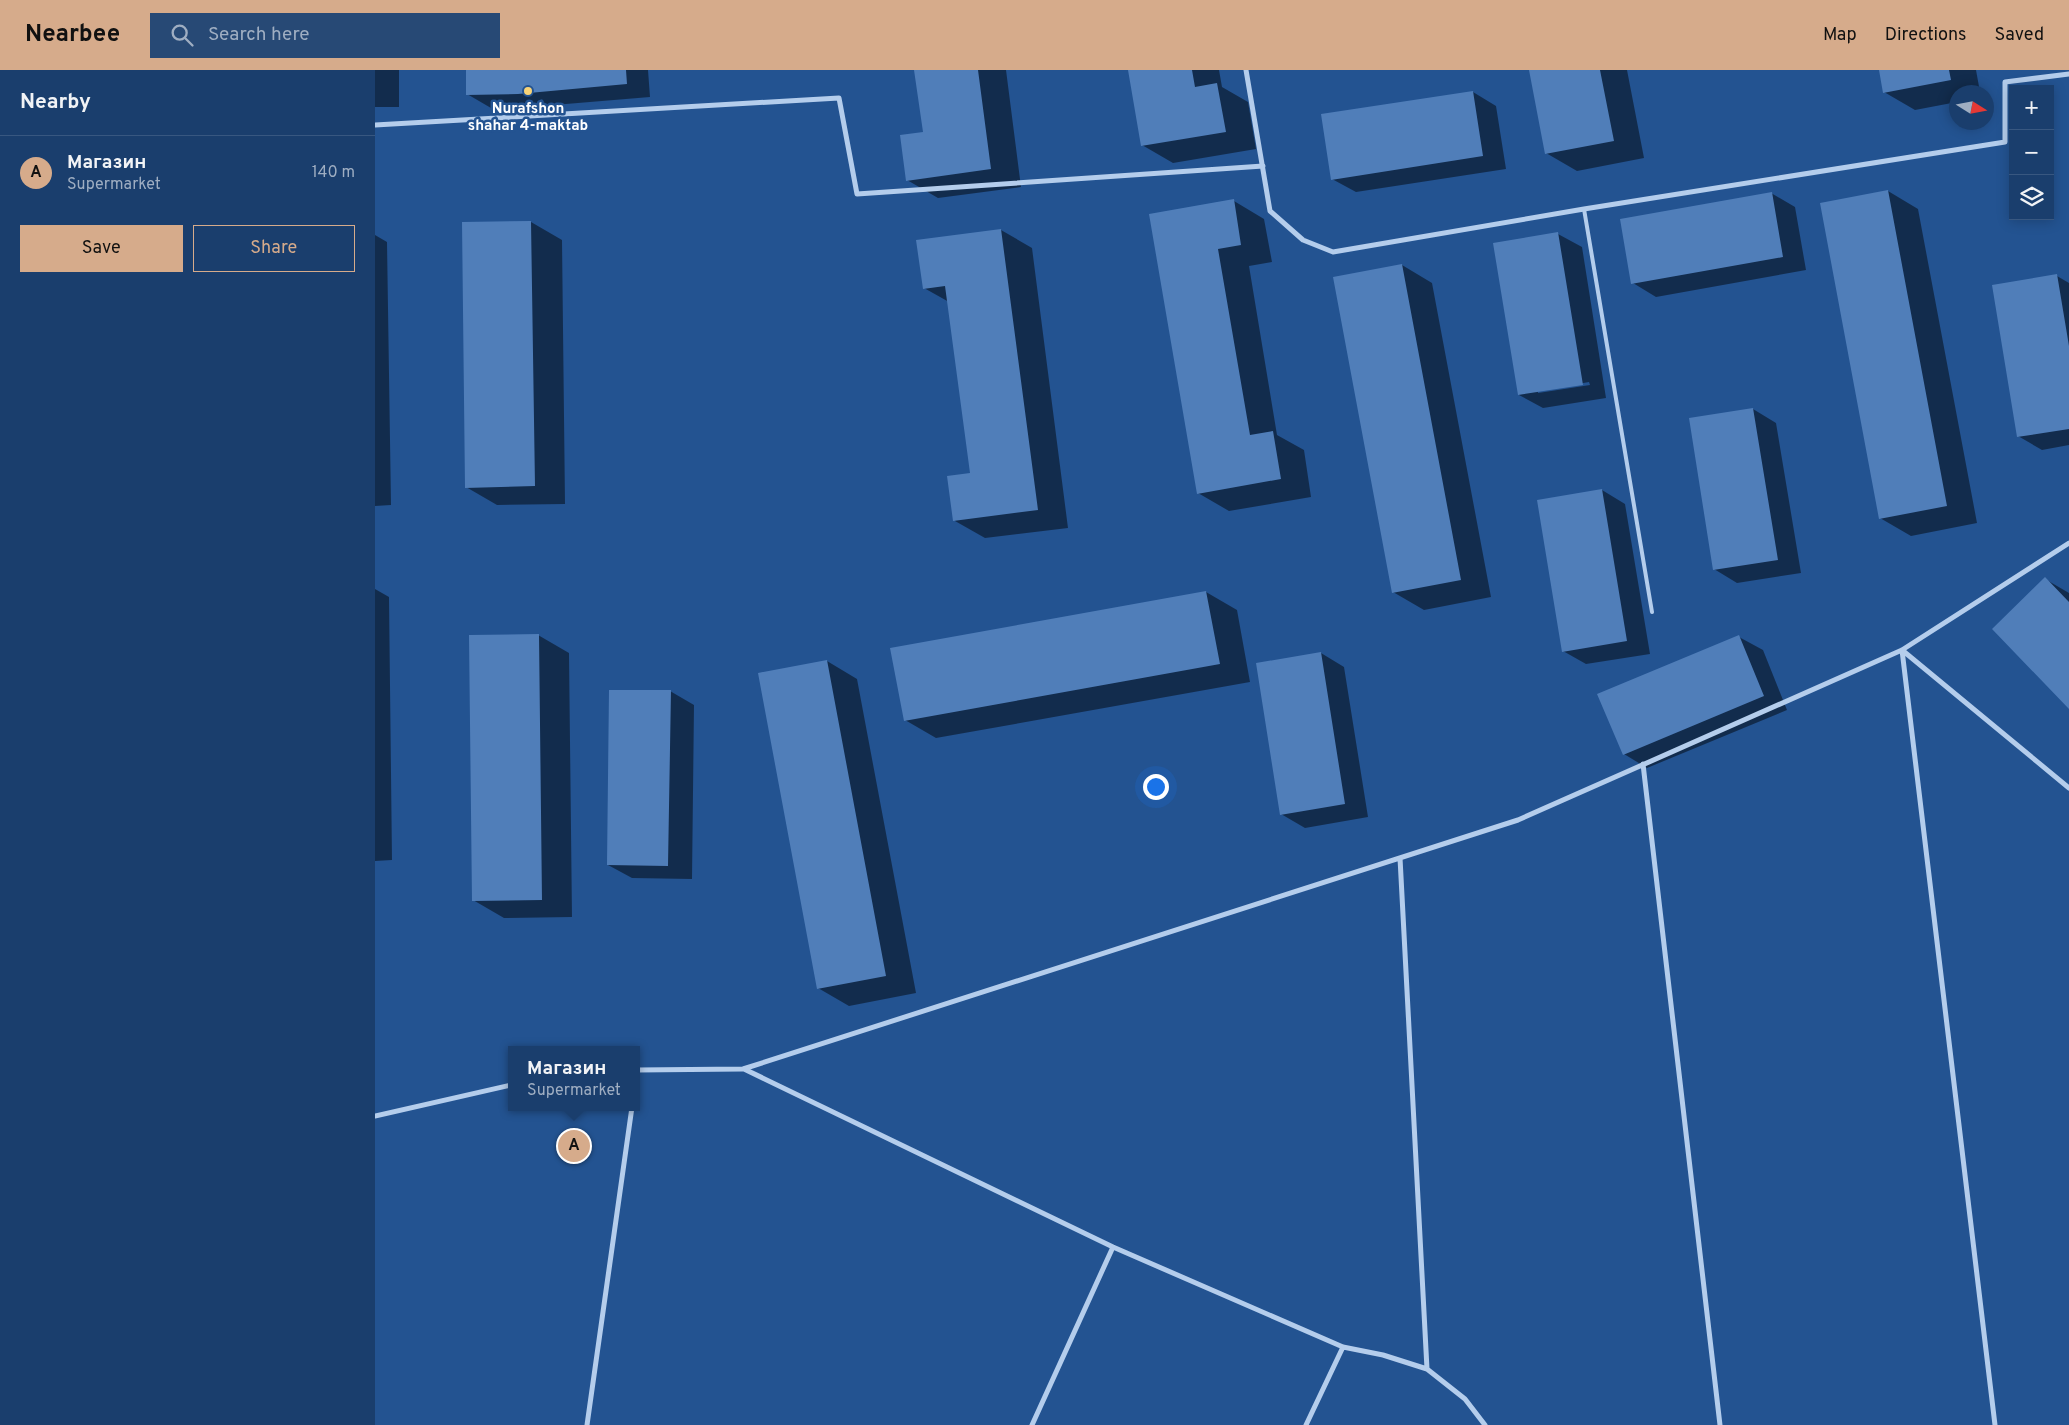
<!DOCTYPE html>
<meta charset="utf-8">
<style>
body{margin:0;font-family:Overpass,sans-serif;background:#274975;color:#f1f3f6}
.controls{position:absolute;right:15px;top:15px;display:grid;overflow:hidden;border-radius:0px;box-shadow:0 2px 12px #0003}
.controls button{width:45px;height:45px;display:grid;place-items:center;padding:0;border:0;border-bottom:1px solid #385780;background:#1a3e6d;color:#f1f3f6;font:25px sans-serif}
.compass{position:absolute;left:1574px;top:15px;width:45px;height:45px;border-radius:50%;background:#1a3e6d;box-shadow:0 2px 12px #0003;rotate:101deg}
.you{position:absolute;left:780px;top:716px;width:18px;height:18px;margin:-12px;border:4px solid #fff;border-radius:50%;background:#1a73e8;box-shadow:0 0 0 8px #1a73e833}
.badge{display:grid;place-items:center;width:32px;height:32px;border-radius:50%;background:#d6ab8b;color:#111;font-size:16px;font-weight:700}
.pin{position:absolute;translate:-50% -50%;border:2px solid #fff;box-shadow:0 1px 5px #0006}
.popup{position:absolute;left:133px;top:976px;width:132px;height:65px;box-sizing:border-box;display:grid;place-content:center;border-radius:0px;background:#1a3e6d;filter:drop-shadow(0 1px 4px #0005);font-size:16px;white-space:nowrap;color:#9faec2}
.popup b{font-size:19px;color:#f1f3f6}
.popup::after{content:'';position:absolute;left:50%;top:100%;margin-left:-10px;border:10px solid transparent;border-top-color:#1a3e6d}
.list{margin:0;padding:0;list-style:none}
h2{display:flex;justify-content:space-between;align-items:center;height:65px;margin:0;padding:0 20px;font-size:21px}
h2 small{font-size:16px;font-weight:400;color:#9faec2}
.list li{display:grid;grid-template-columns:32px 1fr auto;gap:15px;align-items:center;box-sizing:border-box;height:75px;padding:0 20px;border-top:1px solid #385780}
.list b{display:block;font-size:19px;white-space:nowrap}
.list p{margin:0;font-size:16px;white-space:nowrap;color:#9faec2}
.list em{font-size:16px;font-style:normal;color:#9faec2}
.actions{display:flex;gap:10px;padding:15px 20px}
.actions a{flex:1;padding:11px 0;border:1px solid #d6ab8b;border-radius:0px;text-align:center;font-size:18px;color:#d6ab8b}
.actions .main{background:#d6ab8b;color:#111}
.icon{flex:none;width:28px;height:28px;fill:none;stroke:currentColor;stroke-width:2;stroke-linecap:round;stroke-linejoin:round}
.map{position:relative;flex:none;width:1694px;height:1355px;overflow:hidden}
header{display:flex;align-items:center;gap:30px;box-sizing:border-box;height:70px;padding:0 25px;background:#d6ab8b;color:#111}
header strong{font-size:24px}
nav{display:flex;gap:28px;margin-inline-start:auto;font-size:18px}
.search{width:350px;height:45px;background:#274975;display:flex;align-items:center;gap:12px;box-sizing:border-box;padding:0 18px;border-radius:0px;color:#9faec2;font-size:19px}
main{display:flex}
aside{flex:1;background:#1a3e6d}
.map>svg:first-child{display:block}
.shadow{fill:#0007;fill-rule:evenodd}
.building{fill:#507eb9}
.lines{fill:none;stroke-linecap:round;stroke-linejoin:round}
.lane{stroke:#b4cdec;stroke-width:4}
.street{stroke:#b4cdec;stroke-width:5}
.poi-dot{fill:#f8d377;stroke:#235391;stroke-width:2}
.labels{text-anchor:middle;stroke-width:5;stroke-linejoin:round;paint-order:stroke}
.poi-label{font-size:15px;font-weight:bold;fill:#fff;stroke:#235391}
</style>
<header>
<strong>Nearbee</strong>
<div class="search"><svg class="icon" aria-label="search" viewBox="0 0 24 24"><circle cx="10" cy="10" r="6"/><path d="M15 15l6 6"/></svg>Search here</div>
<nav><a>Map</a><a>Directions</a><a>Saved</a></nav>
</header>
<main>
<aside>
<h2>Nearby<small></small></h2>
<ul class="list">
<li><span class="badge">A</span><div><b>Магазин</b><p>Supermarket</p></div><em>140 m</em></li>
</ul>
<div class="actions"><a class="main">Save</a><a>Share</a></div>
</aside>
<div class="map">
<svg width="1694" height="1355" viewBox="0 0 1694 1355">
<rect width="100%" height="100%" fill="#235391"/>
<path class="shadow" d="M0 0H24V37H0Z
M92 0H273L275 27 167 36 116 38 92 24Z
M541 0H631L646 117 563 128 532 110 549 63Z
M754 0H844L847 17 873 32 881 79 798 93 767 75Z
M1155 0H1252L1269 88 1202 101 1171 83Z
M1505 0H1601L1605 22H1582V32L1540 40 1509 22Z
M1098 22 1121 36 1131 99 981 122 957 109Z
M1513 121 1543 139 1602 453 1536 466 1505 448Z
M1396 123 1420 137 1431 200 1281 227 1258 213Z
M859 131 889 149 897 192 874 196 902 365 929 380 936 427 854 441 823 423 775 145Z
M156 152 187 170 190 434 122 435 91 417 88 153Z
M626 160 657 178 693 458 610 468 580 451 596 404 574 232 549 218Z
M1183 164 1207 177 1231 328 1168 338 1144 325ZM1214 312 1215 315 1163 323V321Z
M0 165 12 172 16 435 0 436Z
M1027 195 1057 213 1116 527 1049 540 1018 522Z
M1682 206 1694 213V375L1667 380 1643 366Z
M1378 339 1401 353 1426 503 1362 513 1339 499Z
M1227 420 1250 434 1275 584 1211 594 1188 581Z
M1670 509 1694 523V637Z
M0 519 14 527 17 790 0 791Z
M831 522 862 540 875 612 561 668 530 650Z
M163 565 194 583 197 847 129 848 98 830Z
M1364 567 1388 580 1412 640 1272 698 1249 684Z
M946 583 969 597 993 747 930 758 906 744Z
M452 591 482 609 541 923 474 936 443 918Z
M295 621 319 635 317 809 257 808 233 795Z"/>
<path class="building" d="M91 0H251L252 14 143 24 91 25Z
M539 0H603L616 99 531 111 525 65 548 62Z
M753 0H817L820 17 842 13 851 62 766 76Z
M1154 0H1225L1239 71 1170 84Z
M1504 0H1574L1576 10 1508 23Z
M1098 21 1108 86 956 110 946 44Z
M1513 120 1572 436 1504 449 1445 133Z
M1397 122 1408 187 1256 214 1245 149Z
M859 129 866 175 843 179 875 365 898 361 906 409 822 424 774 144Z
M156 151 160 416 90 418 87 152Z
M626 159 663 440 578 451 572 406 595 403 570 216 548 219 541 170Z
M1183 162 1208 315 1143 325 1118 173Z
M1027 194 1086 510 1017 523 958 207Z
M1682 204 1694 276V359L1642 367 1617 215Z
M1378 338 1403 490 1338 500 1314 348Z
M1227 419 1252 571 1187 582 1162 430Z
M1670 507 1694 532V639L1617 559Z
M831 521 845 594 529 651 515 578Z
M164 564 167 830 97 831 94 565Z
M1364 565 1389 626 1248 685 1222 624Z
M946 582 970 734 905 745 881 593Z
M452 590 511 906 442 919 383 603Z
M234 620H296L293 796 232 795Z"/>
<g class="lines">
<path class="lane" d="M1209 139 1277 542"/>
<path class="street" d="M871 0 895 141 928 170 958 182 1209 139 1630 72V12L1694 4
M0 55 464 28 482 124 888 96
M1527 580 1620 1355
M1527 580 1694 718
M1268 694 1345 1355
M1025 788 1052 1299
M369 999 738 1177 968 1277 1008 1285 1052 1299 1090 1329 1110 1355
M262 1000 368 999 1143 750 1527 580 1694 473
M0 1046 136 1015
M212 1355 257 1037
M657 1355 738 1177
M931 1355 968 1277"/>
</g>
<circle class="poi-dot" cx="153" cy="21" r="5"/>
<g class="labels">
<g class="poi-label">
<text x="153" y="43">Nurafshon<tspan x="153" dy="17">shahar 4-maktab</tspan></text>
</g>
</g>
</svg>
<div class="controls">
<button>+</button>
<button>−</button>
<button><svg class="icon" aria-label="layers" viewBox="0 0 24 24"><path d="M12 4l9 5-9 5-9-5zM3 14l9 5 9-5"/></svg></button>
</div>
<svg class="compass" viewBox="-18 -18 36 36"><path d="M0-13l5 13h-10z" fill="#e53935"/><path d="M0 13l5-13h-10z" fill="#9faec2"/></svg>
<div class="you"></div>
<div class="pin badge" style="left:199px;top:1076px">A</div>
<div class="popup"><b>Магазин</b>Supermarket</div>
</div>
</main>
